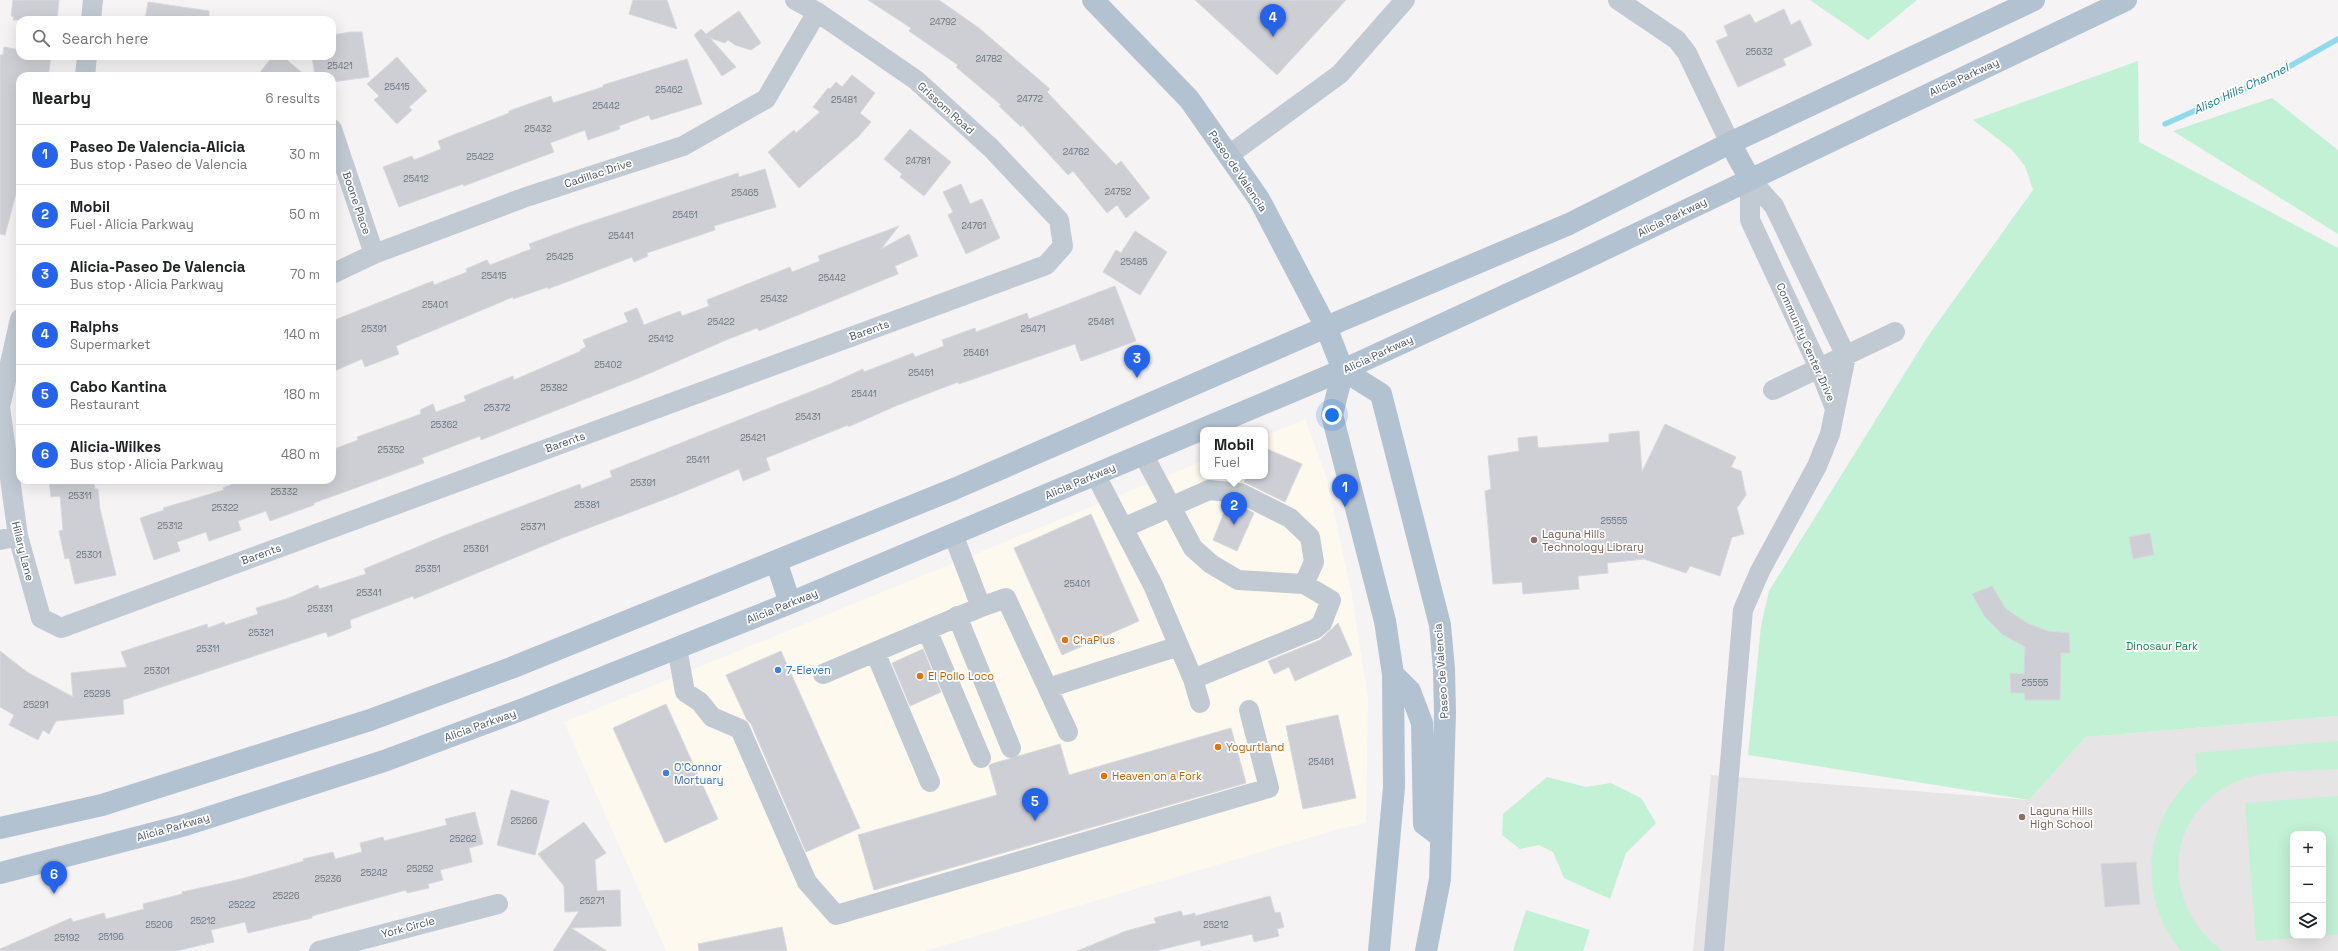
<!DOCTYPE html>
<meta charset="utf-8">
<style>
body{margin:0;font-family:"Space Grotesk",sans-serif;background:#f2f2f2;color:#202124}
.controls{position:absolute;right:12px;bottom:12px;display:grid;overflow:hidden;border-radius:8px;box-shadow:0 4px 16px #0002}
.controls button{width:36px;height:36px;display:grid;place-items:center;padding:0;border:0;border-bottom:1px solid #e0e0e0;background:#fff;color:#202124;font:20px sans-serif}
.you{position:absolute;left:1332px;top:415px;width:14px;height:14px;margin:-10px;border:3px solid #fff;border-radius:50%;background:#1a73e8;box-shadow:0 0 0 6px #1a73e833}
.badge{display:grid;place-items:center;width:26px;height:26px;border-radius:50%;background:#2563eb;color:#fff;font-size:13px;font-weight:700}
.pin{position:absolute;translate:-50% -33px;filter:drop-shadow(0 1px 2px #0008)}
.pin::after{content:'';position:absolute;top:21px;width:14px;height:12px;background:inherit;clip-path:polygon(0 0,100% 0,50% 100%)}
.popup{position:absolute;left:1200px;top:427px;width:68px;height:52px;box-sizing:border-box;display:grid;place-content:center;border-radius:8px;background:#fff;filter:drop-shadow(0 1px 3px #0005);font-size:13px;white-space:nowrap;color:#757577}
.popup b{font-size:15px;color:#202124}
.popup::after{content:'';position:absolute;left:50%;top:100%;margin-left:-8px;border:8px solid transparent;border-top-color:#fff}
.list{margin:0;padding:0;list-style:none}
h2{display:flex;justify-content:space-between;align-items:center;height:52px;margin:0;padding:0 16px;font-size:17px}
h2 small{font-size:13px;font-weight:400;color:#757577}
.list li{display:grid;grid-template-columns:26px 1fr auto;gap:12px;align-items:center;box-sizing:border-box;height:60px;padding:0 16px;border-top:1px solid #e0e0e0}
.list b{display:block;font-size:15px;white-space:nowrap}
.list p{margin:0;font-size:13px;white-space:nowrap;color:#757577}
.list em{font-size:13px;font-style:normal;color:#757577}
.icon{flex:none;width:22px;height:22px;fill:none;stroke:currentColor;stroke-width:2;stroke-linecap:round;stroke-linejoin:round}
.map{position:relative;flex:none;width:2338px;height:951px;overflow:hidden}
.search{position:absolute;background:#fff;box-shadow:0 4px 16px #0002;left:16px;top:16px;width:320px;height:44px;display:flex;align-items:center;gap:10px;box-sizing:border-box;padding:0 14px;border-radius:12px;color:#757577;font-size:15px}
.panel{position:absolute;background:#fff;box-shadow:0 4px 16px #0002;left:16px;top:72px;width:320px;height:412px;border-radius:12px}
.map>svg:first-child{display:block}
.commercial{fill:#fdf9ef}
.education{fill:#e6e4e5;fill-rule:evenodd}
.green{fill:#c3f1d5}
.lines{fill:none;stroke-linecap:round;stroke-linejoin:round}
.stream{stroke:#90daee;stroke-width:5.5}
.building{fill:#cdcfd5;stroke:#d7d9de}
.minor{stroke:#c1cad2;stroke-width:20}
.major{stroke:#b3c2d1;stroke-width:22}
.education-dot{fill:#8d6e63;stroke:#fff;stroke-width:1.5}
.food-dot{fill:#e8710a;stroke:#fff;stroke-width:1.5}
.shop-dot{fill:#3f7fe0;stroke:#fff;stroke-width:1.5}
.labels{text-anchor:middle;stroke-width:3.5;stroke-linejoin:round;paint-order:stroke}
.number-label{font-size:9px;fill:#6b747e}
.street-label{font-size:11px;fill:#4a5661;stroke:#fff}
.education-label{font-size:11px;fill:#785e54;stroke:#fff;text-anchor:start}
.food-label{font-size:11px;fill:#c56008;stroke:#fff;text-anchor:start}
.park-label{font-size:11px;fill:#17864f;stroke:#fff}
.shop-label{font-size:11px;fill:#366cbe;stroke:#fff;text-anchor:start}
.water-label{font-size:12px;font-style:italic;fill:#0c7c9b;stroke:#fff}
</style>
<div class="map">
<svg width="2338" height="951" viewBox="0 0 2338 951">
<rect width="100%" height="100%" fill="#f5f3f3"/>
<path class="commercial" d="M1305 419 1326 476 1351 590 1368 698 1366 823 1339 829 925 951H666L564 722 1203 461V476H1265V436Z"/>
<path class="education" d="M2338 716V951H1693L1711 775 2029 800 2086 737ZM2293 834H2323V936H2293Z"/>
<path class="green" d="M1810 0H1917L1868 40Z
M2138 61 2139 142 2338 248V716L2086 737 2029 800 1748 755 1761 626 1769 591 1928 336 2033 190 2025 166 2011 149 1973 120Z
M2272 98 2338 150V234L2173 131Z
M2338 741V769C2307 771 2263 769 2235 782 2162 816 2161 906 2223 951H2181C2136 896 2143 820 2197 773L2195 753Z
M1547 777 1586 787 1611 783 1641 798 1656 823 1626 853 1610 899 1564 878 1553 852 1539 845 1520 849 1502 835 1503 814Z
M2338 796V934L2323 936V834H2293V936H2318L2256 941 2245 803Z
M1526 910 1590 930 1583 951H1513Z"/>
<g class="lines">
<path class="stream" d="M2165 124 2269 78 2338 39"/>
</g>
<path class="building" d="M13 0H59L57 20H13L14 17 11 16Z
M633 0H667L677 29 629 14Z
M868 0H939L979 28 1050 89 1047 92 1116 165 1121 161 1150 198 1126 218 1117 205 1107 213 1073 171 1068 175 1022 125 1021 127 999 106 1001 105 956 67 958 65 909 31 911 28Z
M1195 0H1346L1277 75Z
M148 2 209 11V20H145Z
M1784 9 1791 25 1800 20 1812 45 1783 59 1786 65 1738 87 1716 41 1728 36 1724 26 1750 14 1755 23Z
M739 11 761 43 751 50 735 45 728 40 725 43 710 38 736 67 722 76 694 35 701 29 706 34Z
M350 32H362L369 77 332 82V76H315L312 56H332V35Z
M4 47 20 50V56H51L48 76H20V178L5 235 0 234V55H3Z
M273 56H282L306 76H257Z
M397 57 427 91 409 107 412 110 397 124 374 100 379 96 367 84Z
M687 59 702 104 651 120 649 115 619 126 620 129 588 140 585 130 550 143 554 152 464 186 463 184 399 207 383 167 412 156 414 160 441 149 438 141 509 113V111L551 96 553 103 603 87V85Z
M852 75 875 93 860 113 871 122 858 137 799 188 768 152 794 130 796 133 820 112 813 107 828 88 830 89 836 82 842 87Z
M910 129 951 162 924 196 900 177 902 174 884 159Z
M765 169 776 207 714 226 715 230 647 253 648 256 634 262 632 257 548 289V287L513 299V297L396 346 399 354 365 367 362 359 332 372V321L433 281 434 285 467 272 466 269 487 260 490 265 531 249 529 244 575 227 738 173 739 177Z
M961 184 970 204 982 199 1000 238 966 254 948 215 953 212 943 192Z
M899 226 881 249 909 234 918 256 895 266 898 274 759 331 757 328 726 340 641 377 481 440 480 436 422 458 424 463 314 503V505L270 521 266 511 238 521 241 530 209 541 206 532 177 542 180 551 154 560 140 518 164 510 163 508 224 490 223 488 243 480H332V450L358 440 357 437 421 414 420 410 433 404 436 412 466 401 464 396 513 376 514 380 581 351 580 350 586 347 583 340 628 322 624 313 637 308 644 325 680 311 682 316 709 306 707 300 790 267 792 272 820 261 818 256Z
M1135 231 1167 252 1140 295 1103 272 1116 250 1121 253Z
M1115 286 1136 341 1081 361 1075 344 959 384 958 382 898 405 848 427V425L766 458 770 470 743 481 739 469 676 495 565 537 414 599 413 596 350 620 351 628 328 637 326 632 123 700 124 714 56 721 49 734 43 730 38 740 9 725 14 715 0 707V651L27 672 73 697 71 673 127 667 121 652 207 624 208 628 224 622 225 625 258 614 256 608 289 598 318 585 319 589 366 574 364 569 446 535 580 484 581 489 612 477 610 471 830 384 863 369 864 372 913 353 915 357 944 346 942 340 975 328 976 332 1027 313 1029 319Z
M1665 424 1736 457 1731 467 1741 471 1746 495 1737 508 1744 534 1732 537 1720 576 1690 566 1686 573 1644 559 1607 563 1608 573 1578 576 1579 589 1523 594 1522 582 1493 584 1485 491 1491 489 1488 456 1519 451 1518 438 1537 436 1538 448 1609 442V434L1639 431 1642 472Z
M1265 448 1302 464 1285 502 1244 482 1247 476H1265Z
M49 480H94L95 489H98L100 509 116 575 75 584 69 558 65 559 59 531 63 530 60 496 51 497Z
M1228 503 1237 504 1254 513 1237 551 1213 540Z
M1091 514 1139 621 1062 655 1014 548Z
M2150 533 2154 555 2133 559 2129 537Z
M1992 586 2006 609 2027 623 2048 631 2069 633 2070 653H2061L2060 700H2025L2024 693H2011L2010 673 2024 674 2025 647 2002 634 1985 617 1972 594Z
M1338 623 1352 655 1295 681 1289 667 1274 674 1268 661 1320 640Z
M923 649 941 692 910 706 892 663Z
M781 651 860 828 806 852 751 724 747 720 726 675Z
M666 704 718 819 665 843 613 728Z
M1338 715 1356 798 1303 809 1286 726Z
M1231 728 1246 783 874 890 858 835 997 795 989 766 991 764 1060 744 1069 775Z
M511 790 549 801 535 855 497 845Z
M475 812 483 844 469 848 472 862 440 870 443 880 428 884 429 888 407 893 406 890 312 916V918L248 933 245 922 211 930 214 942 176 951H0V949L71 918 73 922 104 913 106 919 144 909 143 904 182 894V892L241 879 304 861 303 859 333 852 335 859 362 852 360 843 383 837 384 841 447 825 445 819Z
M584 822 606 853 595 860 597 891 620 890 621 926 571 928 607 951H553L579 911 565 912 564 886 538 854Z
M2136 862 2140 904 2105 907 2101 864Z
M1270 896 1275 913 1280 912 1284 927 1277 929 1279 936 1254 942 1252 934 1201 946 1200 940 1155 951H1077L1126 931 1156 923 1154 918 1181 911 1183 916 1195 913V916Z
M782 927 787 951H699L698 944Z"/>
<g class="lines">
<path class="minor" d="M1618 0 1677 40 1687 53 1730 143
M91 20 93 0
M85 76 87 56
M332 129 374 254
M1229 155 1340 74 1405 0
M1750 179V220L1819 368 1834 406
M332 274 374 254 526 197 683 146 766 99 817 12
M20 319 0 407 18 536 41 618 61 628 1046 265 1063 246 1059 220 991 148 916 80 817 12 795 0
M1773 390 1895 332
M1143 454 1193 548 1211 564 1238 580 1304 584 1331 600 1322 623 1315 629 1193 679
M1095 474 1153 585 1193 679 1200 703
M1123 528 1209 490 1240 493 1290 518 1310 537 1314 562 1304 584
M953 534 981 607 1006 598 1068 732
M0 540 18 536
M957 616 1011 748
M927 630 981 758
M677 648 685 692 700 702 712 717 740 729 807 882 836 915 1269 788 1249 710
M875 652 930 782
M823 674 981 607
M1048 688 1179 646
M319 951 498 904
M1714 951 1743 610 1760 571 1817 466 1830 434 1846 356 1774 206 1750 179"/>
<path class="major" d="M1093 0 1189 99 1259 199 1326 327 1343 370 1332 415 1385 621 1393 674 1394 787 1379 951
M1730 143 1750 179
M1343 370 1381 394 1440 625 1444 669 1445 713 1440 879 1426 951
M776 561 790 603
M1393 674 1410 691 1422 723 1424 824 1441 837
M0 828 102 805 370 720 511 668 776 561 954 489 1326 327 1569 224 1730 143 2034 0
M0 873 185 825 384 761 526 708 790 603 1343 370 1578 262 2126 0"/>
</g>
<g class="education-dot">
<circle cx="1534" cy="540" r="4"/>
<circle cx="2022" cy="817" r="4"/>
</g>
<g class="food-dot">
<circle cx="1065" cy="640" r="4"/>
<circle cx="920" cy="676" r="4"/>
<circle cx="1218" cy="747" r="4"/>
<circle cx="1104" cy="776" r="4"/>
</g>
<g class="shop-dot">
<circle cx="778" cy="670" r="4"/>
<circle cx="666" cy="773" r="4"/>
</g>
<g class="labels">
<g class="number-label">
<text x="943" y="25">24792</text>
<text x="1759" y="55">25632</text>
<text x="989" y="62">24782</text>
<text x="340" y="69">25421</text>
<text x="397" y="90">25415</text>
<text x="669" y="93">25462</text>
<text x="1030" y="102">24772</text>
<text x="844" y="103">25481</text>
<text x="606" y="109">25442</text>
<text x="538" y="132">25432</text>
<text x="1076" y="155">24762</text>
<text x="480" y="160">25422</text>
<text x="918" y="164">24781</text>
<text x="416" y="182">25412</text>
<text x="1118" y="195">24752</text>
<text x="745" y="196">25465</text>
<text x="685" y="218">25451</text>
<text x="974" y="229">24761</text>
<text x="621" y="239">25441</text>
<text x="560" y="260">25425</text>
<text x="1134" y="265">25485</text>
<text x="494" y="279">25415</text>
<text x="832" y="281">25442</text>
<text x="774" y="302">25432</text>
<text x="435" y="308">25401</text>
<text x="721" y="325">25422</text>
<text x="1101" y="325">25481</text>
<text x="374" y="332">25391</text>
<text x="1033" y="332">25471</text>
<text x="661" y="342">25412</text>
<text x="976" y="356">25461</text>
<text x="608" y="368">25402</text>
<text x="921" y="376">25451</text>
<text x="554" y="391">25382</text>
<text x="864" y="397">25441</text>
<text x="497" y="411">25372</text>
<text x="808" y="420">25431</text>
<text x="444" y="428">25362</text>
<text x="753" y="441">25421</text>
<text x="391" y="453">25352</text>
<text x="698" y="463">25411</text>
<text x="643" y="486">25391</text>
<text x="284" y="495">25332</text>
<text x="80" y="499">25311</text>
<text x="587" y="508">25381</text>
<text x="225" y="511">25322</text>
<text x="1614" y="524">25555</text>
<text x="170" y="529">25312</text>
<text x="533" y="530">25371</text>
<text x="476" y="552">25361</text>
<text x="89" y="558">25301</text>
<text x="428" y="572">25351</text>
<text x="1077" y="587">25401</text>
<text x="369" y="596">25341</text>
<text x="320" y="612">25331</text>
<text x="261" y="636">25321</text>
<text x="208" y="652">25311</text>
<text x="157" y="674">25301</text>
<text x="2035" y="686">25555</text>
<text x="97" y="697">25295</text>
<text x="36" y="708">25291</text>
<text x="1321" y="765">25461</text>
<text x="524" y="824">25266</text>
<text x="463" y="842">25262</text>
<text x="420" y="872">25252</text>
<text x="374" y="876">25242</text>
<text x="328" y="882">25236</text>
<text x="286" y="899">25226</text>
<text x="592" y="904">25271</text>
<text x="242" y="908">25222</text>
<text x="203" y="924">25212</text>
<text x="159" y="928">25206</text>
<text x="1216" y="928">25212</text>
<text x="111" y="940">25196</text>
<text x="67" y="941">25192</text>
</g>
<g class="street-label">
<text transform="translate(1964 77) rotate(-25)" y="4">Alicia Parkway</text>
<text transform="translate(946 108) rotate(42)" y="4">Grissom Road</text>
<text transform="translate(1238 171) rotate(56)" y="4">Paseo de Valencia</text>
<text transform="translate(598 173) rotate(-18)" y="4">Cadillac Drive</text>
<text transform="translate(357 203) rotate(71)" y="4">Boone Place</text>
<text transform="translate(1672 217) rotate(-26)" y="4">Alicia Parkway</text>
<text transform="translate(869 330) rotate(-20)" y="4">Barents</text>
<text transform="translate(1806 342) rotate(66)" y="4">Community Center Drive</text>
<text transform="translate(1378 354) rotate(-25)" y="4">Alicia Parkway</text>
<text transform="translate(565 442) rotate(-20)" y="4">Barents</text>
<text transform="translate(1080 481) rotate(-23)" y="4">Alicia Parkway</text>
<text transform="translate(23 551) rotate(76)" y="4">Hillary Lane</text>
<text transform="translate(261 554) rotate(-20)" y="4">Barents</text>
<text transform="translate(782 606) rotate(-22)" y="4">Alicia Parkway</text>
<text transform="translate(1441 671) rotate(-94)" y="4">Paseo de Valencia</text>
<text transform="translate(480 725) rotate(-20)" y="4">Alicia Parkway</text>
<text transform="translate(173 827) rotate(-16)" y="4">Alicia Parkway</text>
<text transform="translate(408 927) rotate(-15)" y="4">York Circle</text>
</g>
<g class="education-label">
<text x="1542" y="538">Laguna Hills<tspan x="1542" dy="13">Technology Library</tspan></text>
<text x="2030" y="815">Laguna Hills<tspan x="2030" dy="13">High School</tspan></text>
</g>
<g class="food-label">
<text x="1073" y="644">ChaPlus</text>
<text x="928" y="680">El Pollo Loco</text>
<text x="1226" y="751">Yogurtland</text>
<text x="1112" y="780">Heaven on a Fork</text>
</g>
<g class="park-label">
<text x="2162" y="650">Dinosaur Park</text>
</g>
<g class="shop-label">
<text x="786" y="674">7-Eleven</text>
<text x="674" y="771">O'Connor<tspan x="674" dy="13">Mortuary</tspan></text>
</g>
<g class="water-label">
<text transform="translate(2241 89) rotate(-25)" y="4">Aliso Hills Channel</text>
</g>
</g>
</svg>
<div class="controls">
<button>+</button>
<button>−</button>
<button><svg class="icon" aria-label="layers" viewBox="0 0 24 24"><path d="M12 4l9 5-9 5-9-5zM3 14l9 5 9-5"/></svg></button>
</div>
<div class="you"></div>
<div class="pin badge" style="left:1345px;top:507px">1</div>
<div class="pin badge" style="left:1234px;top:525px">2</div>
<div class="popup"><b>Mobil</b>Fuel</div>
<div class="pin badge" style="left:1137px;top:378px">3</div>
<div class="pin badge" style="left:1273px;top:37px">4</div>
<div class="pin badge" style="left:1035px;top:821px">5</div>
<div class="pin badge" style="left:54px;top:894px">6</div>
<div class="search"><svg class="icon" aria-label="search" viewBox="0 0 24 24"><circle cx="10" cy="10" r="6"/><path d="M15 15l6 6"/></svg>Search here</div>
<section class="panel">
<h2>Nearby<small>6 results</small></h2>
<ul class="list">
<li><span class="badge">1</span><div><b>Paseo De Valencia-Alicia</b><p>Bus stop · Paseo de Valencia</p></div><em>30 m</em></li>
<li><span class="badge">2</span><div><b>Mobil</b><p>Fuel · Alicia Parkway</p></div><em>50 m</em></li>
<li><span class="badge">3</span><div><b>Alicia-Paseo De Valencia</b><p>Bus stop · Alicia Parkway</p></div><em>70 m</em></li>
<li><span class="badge">4</span><div><b>Ralphs</b><p>Supermarket</p></div><em>140 m</em></li>
<li><span class="badge">5</span><div><b>Cabo Kantina</b><p>Restaurant</p></div><em>180 m</em></li>
<li><span class="badge">6</span><div><b>Alicia-Wilkes</b><p>Bus stop · Alicia Parkway</p></div><em>480 m</em></li>
</ul>
</section>
</div>
